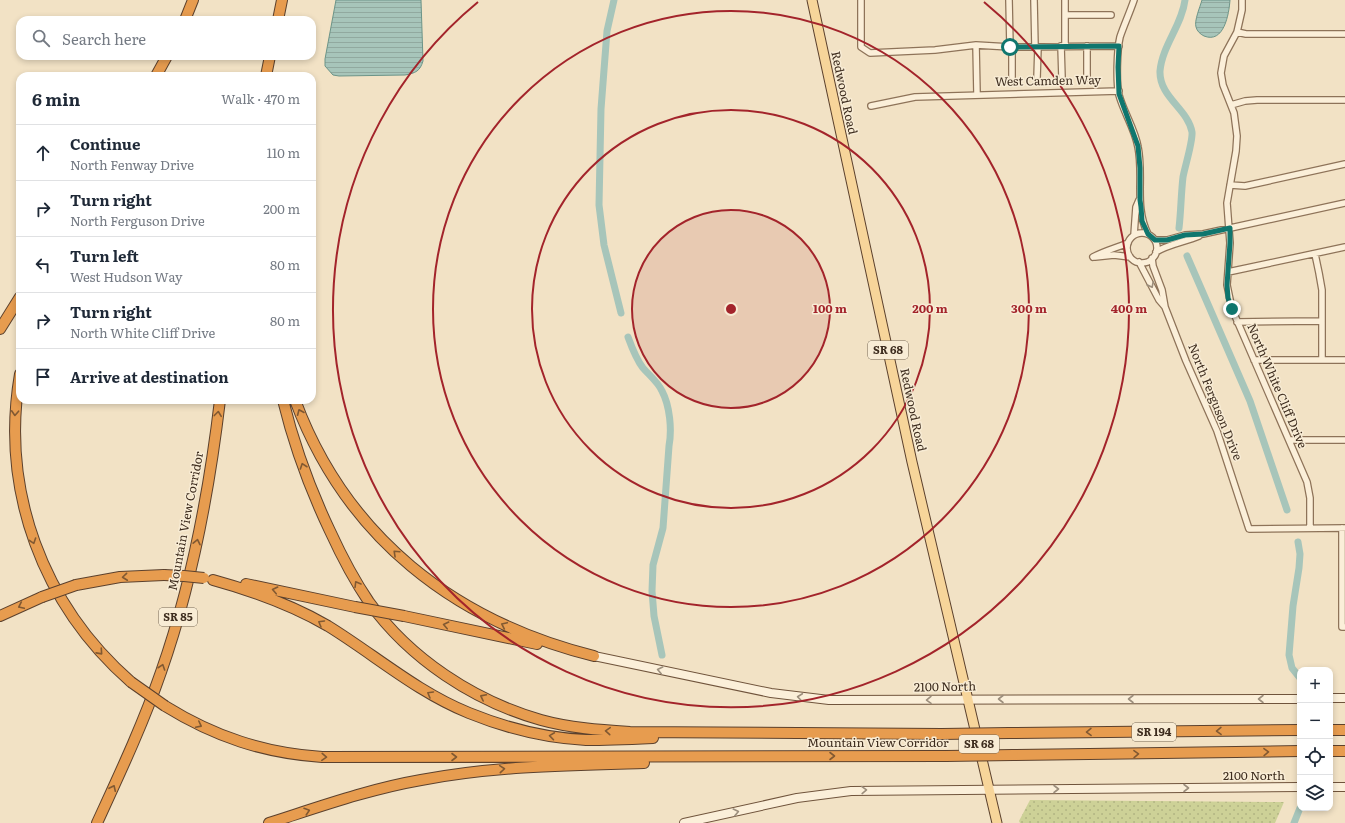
<!DOCTYPE html>
<meta charset="utf-8">
<style>
body{margin:0;font-family:Literata,serif;background:#f6f6f7;color:#1f2937}
.controls{position:absolute;right:12px;bottom:12px;display:grid;overflow:hidden;border-radius:8px;box-shadow:0 2px 6px #0003}
.controls button{width:36px;height:36px;display:grid;place-items:center;padding:0;border:0;border-bottom:1px solid #e0e1e3;background:#fff;color:#1f2937;font:20px sans-serif}
.stop{position:absolute;width:12px;height:12px;margin:-9px;border:3px solid #0f766e;border-radius:50%;background:#fff}
.stop.end{background:#0f766e;border-color:#fff;box-shadow:0 1px 4px #0008}
.list{margin:0;padding:0;list-style:none}
h2{display:flex;justify-content:space-between;align-items:center;height:52px;margin:0;padding:0 16px;font-size:17px}
h2 small{font-size:13px;font-weight:400;color:#747a83}
.list li{display:grid;grid-template-columns:26px 1fr auto;gap:12px;align-items:center;box-sizing:border-box;height:56px;padding:0 16px;border-top:1px solid #e0e1e3}
.list b{display:block;font-size:15px;white-space:nowrap}
.list p{margin:0;font-size:13px;white-space:nowrap;color:#747a83}
.list em{font-size:13px;font-style:normal;color:#747a83}
.icon{flex:none;width:22px;height:22px;fill:none;stroke:currentColor;stroke-width:2;stroke-linecap:round;stroke-linejoin:round}
.map{position:relative;flex:none;width:1345px;height:823px;overflow:hidden}
.search{position:absolute;background:#fff;box-shadow:0 2px 6px #0003;left:16px;top:16px;width:300px;height:44px;display:flex;align-items:center;gap:10px;box-sizing:border-box;padding:0 14px;border-radius:12px;color:#747a83;font-size:15px}
.panel{position:absolute;background:#fff;box-shadow:0 2px 6px #0003;left:16px;top:72px;width:300px;height:332px;border-radius:12px}
.map>svg:first-child{display:block}
.grass{fill:url(#grass-dots)}
.water{fill:url(#water-rules);stroke:#6c9488}
.lines{fill:none;stroke-linecap:round;stroke-linejoin:round}
.canal{stroke:#a7c5ba;stroke-width:7}
.street-casing{stroke:#8e7359;stroke-width:8}
.secondary-casing{stroke:#70543c;stroke-width:10}
.primary-casing{stroke:#5c412d;stroke-width:11}
.highway-casing{stroke:#5c412d;stroke-width:12}
.street{stroke:#fbefd9;stroke-width:5.5}
.secondary{stroke:#fbefd9;stroke-width:8}
.primary{stroke:#f7d59a;stroke-width:9}
.highway{stroke:#e79c4f;stroke-width:10}
.highway-bridge-casing{stroke:#5c412d;stroke-width:12;stroke-linecap:butt}
.highway-bridge{stroke:#e79c4f;stroke-width:10}
.oneway{stroke:#9c8e7c}
.oneway2{stroke:#815932}
.route{stroke:#0f766e;stroke-width:5}
.ring{fill:none;stroke:#a3242b;stroke-width:2}
.labels{text-anchor:middle;stroke-width:3;stroke-linejoin:round;paint-order:stroke}
.shield{fill:#f8ecd5;stroke:#756655;stroke-width:1}
.shield-label{font-size:11px;font-weight:bold;fill:#3d2c1e}
.street-label{font-size:12px;fill:#3d2c1e;stroke:#f8ecd5}
.centre{fill:#a3242b;stroke:#f8ecd5;stroke-width:2}
.ring-label{font-size:12px;text-anchor:middle;font-weight:bold;fill:#a3242b;stroke:#f8ecd5;stroke-width:3;stroke-linejoin:round;paint-order:stroke}
</style>
<div class="map">
<svg width="1345" height="823" viewBox="0 0 1345 823">
<defs>
<pattern id="grass-dots" width="8" height="8" patternUnits="userSpaceOnUse"><rect width="8" height="8" fill="#cdd197"/><path d="M2 2h.1M6 6h.1" fill="none" stroke="#b1b482" stroke-width="1.8" stroke-linecap="round"/></pattern>
<pattern id="water-rules" width="6" height="5" patternUnits="userSpaceOnUse"><rect width="6" height="5" fill="#a7c5ba"/><path d="M0 2.5h6" fill="none" stroke="#91a99f"/></pattern>
</defs>
<rect width="100%" height="100%" fill="#f2e2c5"/>
<path class="grass" d="M1030 800 1284 802 1275 823H1020L1019 821Z"/>
<path class="water" d="M336 0H421L423 61C420 71 416 73 405 75L339 76 333 75 325 66V59Z
M1202 0H1230C1229 14 1224 44 1204 36 1200 34 1197 31 1196 27 1194 21 1200 7 1202 0Z"/>
<g class="lines">
<path class="canal" d="M614 0 607 31 601 109 599 205 604 245 621 313
M1179 228C1181 211 1181 194 1183 177 1185 166 1193 141 1192 132 1188 109 1159 97 1160 71 1162 46 1182 25 1185 0
M1187 256 1250 401 1287 510
M628 337C632 348 636 359 643 368 649 375 658 382 662 391 670 406 672 430 669 446L663 528 653 565 652 591 654 616 662 655
M1298 542 1300 554 1299 568 1293 606 1289 655 1292 668 1300 678
M1294 823 1300 808"/>
<g class="street-casing">
<path id="street" d="M861 0V47L870 53 935 50 976 45 1010 47 1119 46
M1009 0 1010 47
M1034 0 1035 47
M1065 0V46
M1134 0C1130 12 1124 25 1120 37 1117 50 1116 82 1119 95 1124 113 1135 129 1138 147 1144 176 1134 207 1148 234
M1242 0V10L1237 32 1224 56 1221 73 1223 85 1234 113 1237 136 1236 151 1227 203 1230 243 1227 285 1232 309 1307 482 1310 498V528
M1065 15H1111
M1237 32 1246 34H1345
M976 45 977 94
M1061 46 1062 78
M1087 46V78
M1012 78V47
M1037 78 1038 47
M1231 105 1245 101 1257 100H1345
M871 106 915 97 1119 91
M1230 185 1245 186 1345 164
M1127 248a15 15 0 1 1 30 0a15 15 0 1 1-30 0Z
M1134 235 1136 207 1139 200
M1155 240H1167L1185 235 1203 234 1345 203
M1156 252C1169 244 1185 242 1199 236
M1315 254 1319 273 1322 290V360
M1093 257C1104 251 1116 248 1128 243
M1095 257 1114 255 1130 257
M1152 258 1153 266 1162 290 1165 307 1186 361 1217 431 1249 529 1345 528
M1139 262 1159 300 1165 307
M1228 272 1345 247
M1237 322 1322 321
M1254 360H1345
M1289 440H1345
M1342 528V627H1345"/>
</g>
<g class="secondary-casing">
<path id="secondary" d="M594 656 771 693 829 700 1300 699
M1330 698H1345
M1330 787H1345
M684 823 797 798 851 791 1300 787"/>
</g>
<g class="primary-casing">
<path id="primary" d="M812 0 912 462 997 823"/>
</g>
<g class="highway-casing">
<path id="highway" d="M185 20 193 0
M278 20 282 0
M156 76 167 56
M266 76 270 56
M0 329 20 297
M20 374C0 491 43 605 131 682
M283 400C294 445 310 489 330 531 341 555 354 580 369 602 410 659 474 701 541 720 570 728 600 730 630 732L942 734
M295 400C346 537 454 621 594 656
M213 580C253 591 292 605 328 626 375 655 417 692 469 713 506 728 546 738 586 740 609 740 631 739 653 738
M246 584 355 607
M76 585 120 577 164 575
M0 616 42 597
M404 616 537 644
M165 706C215 737 264 753 322 757L946 756
M1330 730H1345
M1009 733 1300 730
M1330 751H1345
M1013 755 1300 751
M97 823C120 773 143 724 161 672 192 584 209 493 220 400
M269 823C319 807 369 789 421 780 494 766 570 765 644 763"/>
</g>
<use href="#street" class="street"/>
<use href="#secondary" class="secondary"/>
<use href="#primary" class="primary"/>
<use href="#highway" class="highway"/>
<g class="highway-bridge-casing">
<path id="highway-bridge" d="M164 575 184 576 204 578
M42 597 76 585
M355 607 404 616
M131 682 165 706
M942 734 1009 733
M946 756 1013 755"/>
</g>
<use href="#highway-bridge" class="highway-bridge"/>
</g>
<defs><path id="oneway-chevron" d="M-2-3.5L2.5 0L-2 3.5" fill="none" stroke-width="1.6" stroke-linecap="round" stroke-linejoin="round"/></defs>
<g class="oneway">
<use href="#oneway-chevron" transform="translate(1151 285) rotate(63)"/>
<use href="#oneway-chevron" transform="translate(660 670) rotate(-168)"/>
<use href="#oneway-chevron" transform="translate(800 697) rotate(-173)"/>
<use href="#oneway-chevron" transform="translate(1001 699) rotate(180)"/>
<use href="#oneway-chevron" transform="translate(1131 699) rotate(180)"/>
<use href="#oneway-chevron" transform="translate(1261 699) rotate(180)"/>
<use href="#oneway-chevron" transform="translate(929 700) rotate(179)"/>
<use href="#oneway-chevron" transform="translate(1186 788)"/>
<use href="#oneway-chevron" transform="translate(1056 789)"/>
<use href="#oneway-chevron" transform="translate(864 790) rotate(-2)"/>
<use href="#oneway-chevron" transform="translate(736 812) rotate(-13)"/>
</g>
<g class="oneway2">
<use href="#oneway-chevron" transform="translate(300 412) rotate(-113)"/>
<use href="#oneway-chevron" transform="translate(15 413) rotate(93)"/>
<use href="#oneway-chevron" transform="translate(218 414) rotate(-83)"/>
<use href="#oneway-chevron" transform="translate(303 466) rotate(-109)"/>
<use href="#oneway-chevron" transform="translate(33 541) rotate(71)"/>
<use href="#oneway-chevron" transform="translate(197 542) rotate(-78)"/>
<use href="#oneway-chevron" transform="translate(396 553) rotate(-137)"/>
<use href="#oneway-chevron" transform="translate(125 577) rotate(174)"/>
<use href="#oneway-chevron" transform="translate(357 584) rotate(-121)"/>
<use href="#oneway-chevron" transform="translate(275 590) rotate(-168)"/>
<use href="#oneway-chevron" transform="translate(21 606) rotate(155)"/>
<use href="#oneway-chevron" transform="translate(321 623) rotate(-150)"/>
<use href="#oneway-chevron" transform="translate(446 625) rotate(-168)"/>
<use href="#oneway-chevron" transform="translate(504 625) rotate(-155)"/>
<use href="#oneway-chevron" transform="translate(100 652) rotate(48)"/>
<use href="#oneway-chevron" transform="translate(162 667) rotate(-71)"/>
<use href="#oneway-chevron" transform="translate(430 694) rotate(-150)"/>
<use href="#oneway-chevron" transform="translate(483 697) rotate(-153)"/>
<use href="#oneway-chevron" transform="translate(199 725) rotate(27)"/>
<use href="#oneway-chevron" transform="translate(608 731) rotate(-176)"/>
<use href="#oneway-chevron" transform="translate(1219 731) rotate(179)"/>
<use href="#oneway-chevron" transform="translate(1089 732) rotate(179)"/>
<use href="#oneway-chevron" transform="translate(552 736) rotate(-172)"/>
<use href="#oneway-chevron" transform="translate(1266 752) rotate(-1)"/>
<use href="#oneway-chevron" transform="translate(1136 754) rotate(-1)"/>
<use href="#oneway-chevron" transform="translate(832 756)"/>
<use href="#oneway-chevron" transform="translate(324 757) rotate(3)"/>
<use href="#oneway-chevron" transform="translate(454 757)"/>
<use href="#oneway-chevron" transform="translate(502 769) rotate(-5)"/>
<use href="#oneway-chevron" transform="translate(113 788) rotate(-65)"/>
<use href="#oneway-chevron" transform="translate(307 811) rotate(-18)"/>
</g>
<g class="lines">
<path class="route" d="M1010 47 1119 46 1118 67 1119 94 1138 146 1140 168V200L1141 207 1142 221 1148 234 1155 240H1167L1185 235 1203 234 1230 228V243L1227 285 1228 298 1232 309"/>
</g>
<circle cx="731" cy="309" r="99" fill="#a3242b" fill-opacity=".12"/>
<g class="ring">
<circle cx="731" cy="309" r="99"/>
<circle cx="731" cy="309" r="199"/>
<circle cx="731" cy="309" r="298"/>
<path d="M984 2A398 398 0 1 1 478 2"/>
</g>
<g class="labels">
<g class="shield">
<rect x="868" y="341" width="40" height="18" rx="3"/>
<rect x="159" y="608" width="38" height="18" rx="3"/>
<rect x="1132" y="723" width="44" height="18" rx="3"/>
<rect x="959" y="735" width="40" height="18" rx="3"/>
</g>
<g class="shield-label">
<text x="888" y="354">SR 68</text>
<text x="178" y="621">SR 85</text>
<text x="1154" y="736">SR 194</text>
<text x="979" y="748">SR 68</text>
</g>
<g class="street-label">
<text transform="translate(1048 81) rotate(-1)" y="4">West Camden Way</text>
<text transform="translate(844 93) rotate(78)" y="4">Redwood Road</text>
<text transform="translate(1277 386) rotate(67)" y="4">North White Cliff Drive</text>
<text transform="translate(1215 402) rotate(68)" y="4">North Ferguson Drive</text>
<text transform="translate(913 410) rotate(78)" y="4">Redwood Road</text>
<text transform="translate(186 521) rotate(-79)" y="4">Mountain View Corridor</text>
<text transform="translate(945 687) rotate(-1)" y="4">2100 North</text>
<text x="878" y="747">Mountain View Corridor</text>
<text x="1254" y="780">2100 North</text>
</g>
</g>
<circle cx="731" cy="309" r="6" class="centre"/>
<g class="ring-label">
<text x="830" y="313">100 m</text>
<text x="930" y="313">200 m</text>
<text x="1029" y="313">300 m</text>
<text x="1129" y="313">400 m</text>
</g>
</svg>
<div class="controls">
<button>+</button>
<button>−</button>
<button><svg class="icon" aria-label="locate" viewBox="0 0 24 24"><circle cx="12" cy="12" r="6"/><path d="M12 2v4M12 18v4M2 12h4M18 12h4"/></svg></button>
<button><svg class="icon" aria-label="layers" viewBox="0 0 24 24"><path d="M12 4l9 5-9 5-9-5zM3 14l9 5 9-5"/></svg></button>
</div>
<div class="stop" style="left:1010px;top:47px"></div>
<div class="stop end" style="left:1232px;top:309px"></div>
<div class="search"><svg class="icon" aria-label="search" viewBox="0 0 24 24"><circle cx="10" cy="10" r="6"/><path d="M15 15l6 6"/></svg>Search here</div>
<section class="panel">
<h2>6 min<small>Walk · 470 m</small></h2>
<ul class="list">
<li><svg class="icon" aria-label="ahead" viewBox="0 0 24 24"><path d="M12 20V5M6 11l6-6 6 6"/></svg><div><b>Continue</b><p>North Fenway Drive</p></div><em>110 m</em></li>
<li><svg class="icon" aria-label="right" viewBox="0 0 24 24"><path d="M7 20v-9h11M14 6l5 5-5 5"/></svg><div><b>Turn right</b><p>North Ferguson Drive</p></div><em>200 m</em></li>
<li><svg class="icon" aria-label="left" viewBox="0 0 24 24"><path d="M17 20v-9H6M10 6l-5 5 5 5"/></svg><div><b>Turn left</b><p>West Hudson Way</p></div><em>80 m</em></li>
<li><svg class="icon" aria-label="right" viewBox="0 0 24 24"><path d="M7 20v-9h11M14 6l5 5-5 5"/></svg><div><b>Turn right</b><p>North White Cliff Drive</p></div><em>80 m</em></li>
<li><svg class="icon" aria-label="arrive" viewBox="0 0 24 24"><path d="M6 21V4h12l-3 4 3 4H6"/></svg><div><b>Arrive at destination</b></div></li>
</ul>
</section>
</div>
